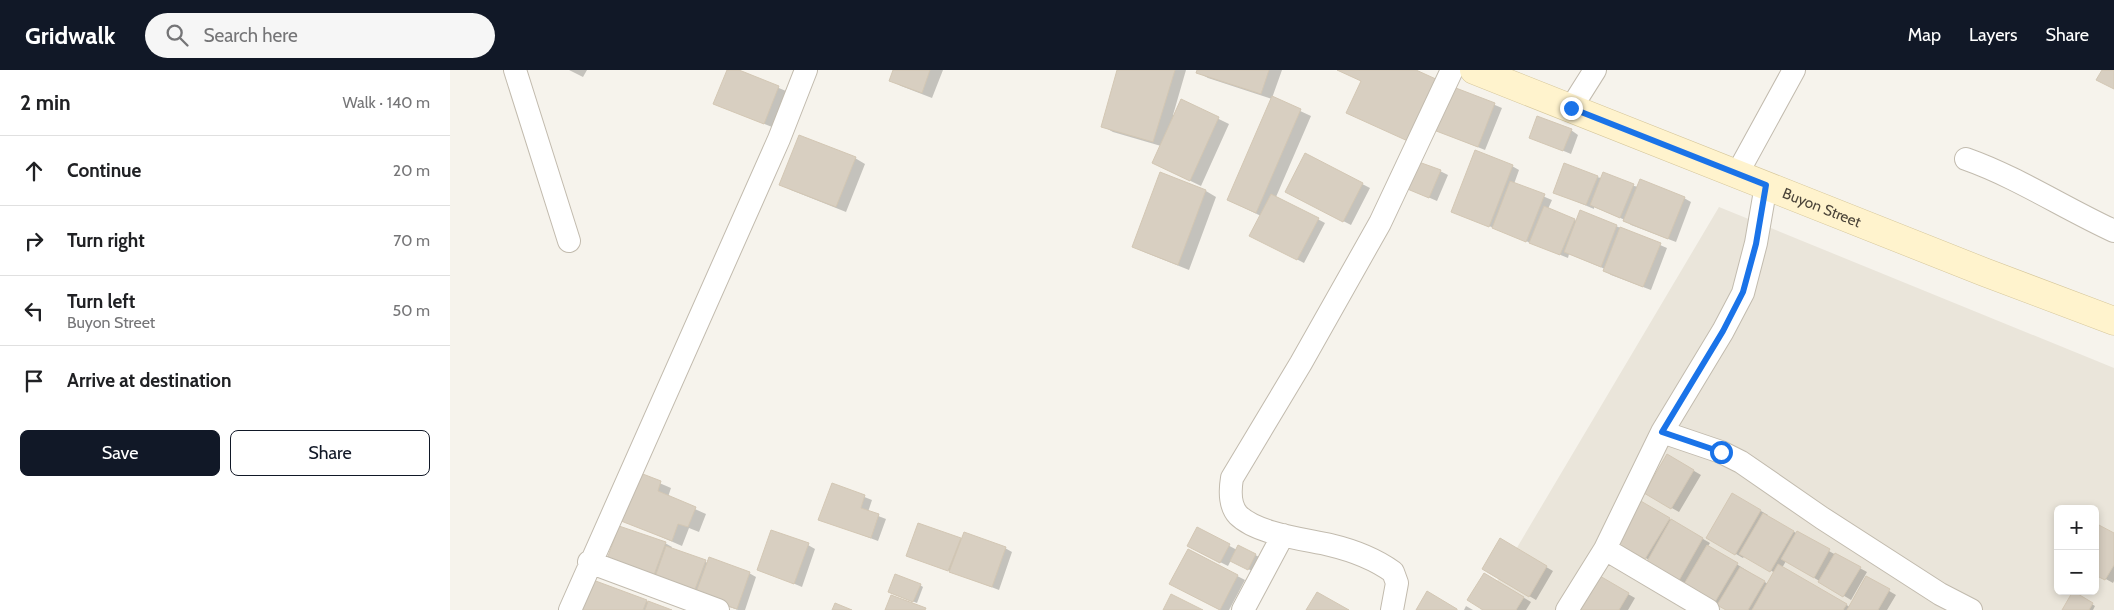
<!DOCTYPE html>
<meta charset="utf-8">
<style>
body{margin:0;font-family:Cabin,sans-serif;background:#f6f6f6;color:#202124}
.controls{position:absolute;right:15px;bottom:15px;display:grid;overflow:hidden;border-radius:8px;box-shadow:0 2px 8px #0003}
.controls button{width:45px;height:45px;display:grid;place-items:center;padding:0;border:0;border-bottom:1px solid #e0e0e0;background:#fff;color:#202124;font:25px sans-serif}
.stop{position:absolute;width:15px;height:15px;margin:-11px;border:4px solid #1a73e8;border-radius:50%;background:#fff}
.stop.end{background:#1a73e8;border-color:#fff;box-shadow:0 1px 5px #0008}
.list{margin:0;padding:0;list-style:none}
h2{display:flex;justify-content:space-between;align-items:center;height:65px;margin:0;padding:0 20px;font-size:21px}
h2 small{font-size:16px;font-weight:400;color:#757577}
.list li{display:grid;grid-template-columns:32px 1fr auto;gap:15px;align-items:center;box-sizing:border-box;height:70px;padding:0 20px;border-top:1px solid #e0e0e0}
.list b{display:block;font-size:19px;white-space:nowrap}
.list p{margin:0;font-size:16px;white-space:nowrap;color:#757577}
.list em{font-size:16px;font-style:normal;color:#757577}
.actions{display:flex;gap:10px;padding:15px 20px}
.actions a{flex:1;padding:11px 0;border:1px solid #111827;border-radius:8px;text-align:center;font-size:18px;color:#111827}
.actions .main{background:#111827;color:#fff}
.icon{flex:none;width:28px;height:28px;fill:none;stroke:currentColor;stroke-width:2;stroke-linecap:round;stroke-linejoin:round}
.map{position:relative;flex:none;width:1664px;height:540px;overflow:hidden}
header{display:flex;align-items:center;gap:30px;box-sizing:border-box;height:70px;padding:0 25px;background:#111827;color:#fff}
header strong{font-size:24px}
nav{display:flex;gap:28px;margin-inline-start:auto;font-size:18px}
.search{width:350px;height:45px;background:#f6f6f6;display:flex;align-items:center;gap:12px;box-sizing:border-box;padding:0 18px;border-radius:28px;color:#757577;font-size:19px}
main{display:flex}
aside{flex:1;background:#fff}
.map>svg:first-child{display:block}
.residential{fill:#eae5da;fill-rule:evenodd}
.shadow{fill:#0003}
.building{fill:#d8cfc1;stroke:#d3c7b4}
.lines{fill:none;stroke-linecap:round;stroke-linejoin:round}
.minor-casing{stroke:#c2bbae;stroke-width:24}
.secondary-casing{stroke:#d6c79b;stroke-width:29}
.minor{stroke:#fff;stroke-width:22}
.secondary{stroke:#fff3cd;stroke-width:28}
.route{stroke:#1a73e8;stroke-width:6}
.labels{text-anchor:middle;stroke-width:4;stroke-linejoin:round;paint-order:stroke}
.street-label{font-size:15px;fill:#4b4439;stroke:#fff}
</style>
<header>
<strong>Gridwalk</strong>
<div class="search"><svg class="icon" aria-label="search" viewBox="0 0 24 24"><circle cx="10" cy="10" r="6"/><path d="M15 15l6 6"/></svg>Search here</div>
<nav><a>Map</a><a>Layers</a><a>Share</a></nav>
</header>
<main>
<aside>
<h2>2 min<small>Walk · 140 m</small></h2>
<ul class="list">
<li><svg class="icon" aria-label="ahead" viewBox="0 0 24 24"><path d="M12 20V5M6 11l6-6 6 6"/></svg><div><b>Continue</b></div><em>20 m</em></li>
<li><svg class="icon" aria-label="right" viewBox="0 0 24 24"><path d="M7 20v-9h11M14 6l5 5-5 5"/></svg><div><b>Turn right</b></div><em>70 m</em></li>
<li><svg class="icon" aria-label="left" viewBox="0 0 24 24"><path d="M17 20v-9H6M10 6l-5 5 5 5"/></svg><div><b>Turn left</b><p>Buyon Street</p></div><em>50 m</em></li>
<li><svg class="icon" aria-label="arrive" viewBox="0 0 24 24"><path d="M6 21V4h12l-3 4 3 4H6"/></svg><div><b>Arrive at destination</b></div></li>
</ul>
<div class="actions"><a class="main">Save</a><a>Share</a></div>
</aside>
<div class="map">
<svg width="1664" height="540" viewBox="0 0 1664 540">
<rect width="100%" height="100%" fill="#f6f3ec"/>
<path class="residential" d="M1269 137 1664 298V540H1030ZM1608 439H1645V521H1608Z"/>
<path class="shadow" d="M119 0H137L133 7Z
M278 0H286L336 21 322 57 265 34Z
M444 0H493L482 28 451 16 440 10Z
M669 0H736L723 45H725L732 31 779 54 751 116 703 93 711 76 663 62 652 56Z
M748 0H832L822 28 861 46 826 127 875 153 854 193 808 169 811 146 778 130 822 29 758 8 747 2Z
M888 0H963L1052 38 1035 80 990 62 912 11Z
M1121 60 1128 65 1121 84 1080 67Z
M856 85 920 118 901 155 844 126Z
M405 88 415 94 396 142 341 120 331 114Z
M1062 96 1069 100 1064 114 1102 130 1098 139 1127 151 1166 156 1217 178 1201 220 1161 205 1154 200 1155 199 1119 184 1118 188 1002 141Z
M990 101 998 105 987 131 957 118Z
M711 104 756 121 766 127 739 200 694 182 683 176Z
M1147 107 1234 128 1241 132 1226 172 1181 155 1175 150 1144 137V139L1104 122Z
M1217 385 1251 405 1229 442 1195 423Z
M186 403 221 418 218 427 256 444 249 462 239 458 232 476 168 448Z
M382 414 422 430 418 442 436 449 428 471 370 449Z
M1283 425 1318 445 1317 447 1417 502 1401 530 1336 491 1332 498 1400 537 1417 508 1446 525 1437 540H1278L1236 514 1234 517 1199 490 1167 471 1190 432 1260 473 1258 476 1318 514 1325 503 1295 485 1293 488 1258 468Z
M469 454 512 470 555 478 562 482 549 520 458 485Z
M748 459 787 480 789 476 809 487 802 501 781 490 778 496 746 480Z
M1664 465V511L1663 513 1645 503Z
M1050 470 1103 501 1086 530 1033 499Z
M215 473 222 477 221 479 258 493 299 503 306 507 295 540H288L254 528 159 488Z
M358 475 365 479 352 517 309 499Z
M739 481 795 510 779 540H770L728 518Z
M1034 504 1081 532 1076 540H1035Z
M1143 504 1185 528 1178 540H1123Z
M470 515 473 517 467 533 443 523Z
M1623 523 1645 536 1643 540H1613Z
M196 531 218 540H133Z
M1016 536 1023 540H1014Z"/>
<path class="building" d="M277 0H289L329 16 314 54 263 34Z
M443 0H480L472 23 439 11Z
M667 0H725L703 72 651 57Z
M747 0H819L811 24 746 3Z
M887 0H966L988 10 960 72 896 43 911 11Z
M1652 0H1664V19L1646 10Z
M998 15 1045 33 1028 77 981 59Z
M822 26 851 39 806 143 777 130Z
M731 29 769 47 740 111 702 93Z
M1087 46 1122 59 1113 81 1079 68Z
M349 65 406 87 386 137 329 115Z
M1025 80 1063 95 1039 157 1001 142Z
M855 83 913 113 893 152 835 122Z
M966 91 991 100 979 128 955 118Z
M1114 93 1148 106 1136 135 1103 123Z
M710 102 756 120 728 195 682 177Z
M1153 102 1184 114 1170 148 1140 135Z
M1190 109 1235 127 1218 169 1173 151Z
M1060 111 1095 124 1076 172 1042 158Z
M821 124 869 148 847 190 799 166Z
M1094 136 1125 149 1110 185 1079 173Z
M1130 140 1167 155 1151 197 1114 182Z
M1170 157 1211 173 1193 217 1153 201Z
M1217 384 1244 400 1221 439 1194 423Z
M185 401 211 411 208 421 246 437 238 457 228 454 222 471 166 449Z
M382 413 415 425 411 438 429 444 421 468 368 450Z
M1282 423 1311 440 1285 485 1256 468Z
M1189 430 1220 448 1195 489 1165 472Z
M1313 443 1344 461 1320 502 1289 484Z
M1221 449 1253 468 1227 514 1195 495Z
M468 453 511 468 498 501 456 486Z
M1647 454 1664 463V495L1655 510 1645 505V456Z
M169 456 216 472 204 505 157 489Z
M747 457 780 474 770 493 737 476Z
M321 460 359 473 344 514 307 500Z
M1347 461 1380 479 1364 508 1331 489Z
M514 462 556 477 542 517 499 502Z
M1050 468 1097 496 1079 527 1032 499Z
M788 475 806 484 798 500 780 491Z
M1257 475 1288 493 1265 532 1234 514Z
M216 476 256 490 244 522 205 507Z
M738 479 788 505 770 540 719 514Z
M1385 483 1411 497 1393 527 1368 512Z
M259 487 300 502 287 539 245 525Z
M1328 494 1397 534 1393 540H1302Z
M1290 497 1315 511 1298 540H1276L1267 535Z
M1143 502 1179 523 1169 540H1121Z
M1034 503 1074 527 1066 540H1033L1017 530Z
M445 504 471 514 463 532 438 522Z
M1416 506 1440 519 1428 540H1397Z
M143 510 197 530 193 540H132Z
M977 521 1007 539V540H966Z
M1623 521 1643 533 1639 540H1612Z
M867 522 899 540H856Z
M721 524 753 540H713Z
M441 525 476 538 475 540H435Z
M198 531 222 540H195Z
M385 533 402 540H382Z"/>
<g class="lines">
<g class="minor-casing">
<path id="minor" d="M65 0 119 171
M1121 38 1145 0
M1516 89C1567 107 1614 138 1664 161
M1287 104 1344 0
M1212 362 1271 382 1291 392 1372 448 1490 524 1521 540
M1155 479 1258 540
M139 492 268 540
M120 540 329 69 356 0
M793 540 833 465
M942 540 947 513 943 502C925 489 901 480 880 475 854 469 807 464 788 445 779 435 780 420 782 408L851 293 930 153 1002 0
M1117 540 1155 479 1212 362 1273 261 1293 223 1306 173 1316 115"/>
</g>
<g class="secondary-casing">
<g id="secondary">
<path id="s1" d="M1024 0 1534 202 1664 251"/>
</g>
</g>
<use href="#minor" class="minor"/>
<use href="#secondary" class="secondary"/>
</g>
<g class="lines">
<path class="route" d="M1121 38 1316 115 1306 174 1293 222 1273 261 1212 362 1271 382"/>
</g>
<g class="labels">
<g class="street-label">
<text dy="5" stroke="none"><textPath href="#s1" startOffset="374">Buyon Street</textPath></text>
</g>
</g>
</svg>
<div class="controls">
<button>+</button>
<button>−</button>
</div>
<div class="stop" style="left:1271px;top:382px"></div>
<div class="stop end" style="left:1121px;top:38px"></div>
</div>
</main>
